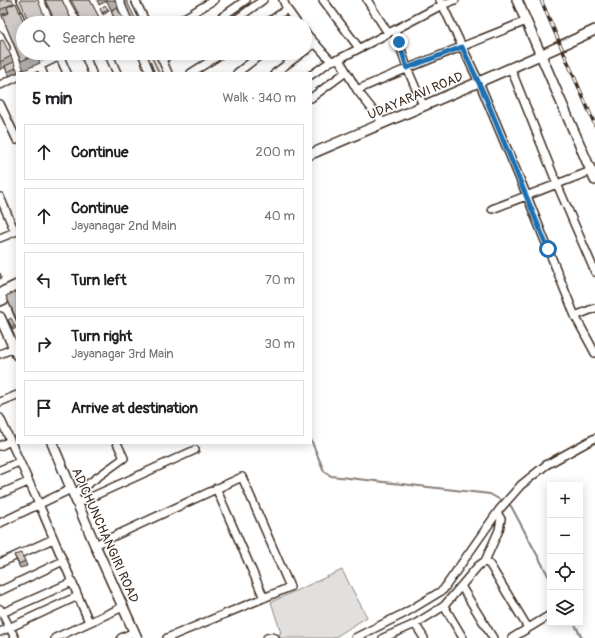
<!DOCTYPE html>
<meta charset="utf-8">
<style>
body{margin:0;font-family:Pangolin,sans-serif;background:#f2f2f2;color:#202124}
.controls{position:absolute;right:12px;bottom:12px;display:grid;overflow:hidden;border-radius:0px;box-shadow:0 2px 10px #0003}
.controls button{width:36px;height:36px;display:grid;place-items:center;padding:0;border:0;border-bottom:1px solid #e0e0e0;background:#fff;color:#202124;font:20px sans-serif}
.stop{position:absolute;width:12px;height:12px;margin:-9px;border:3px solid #1f6fb2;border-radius:50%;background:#fff}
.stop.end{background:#1f6fb2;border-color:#fff;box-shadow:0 1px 4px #0008}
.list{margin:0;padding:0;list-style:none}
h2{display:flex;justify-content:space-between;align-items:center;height:52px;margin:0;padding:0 16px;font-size:17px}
h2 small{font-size:13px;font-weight:400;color:#757577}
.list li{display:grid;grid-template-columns:26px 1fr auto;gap:12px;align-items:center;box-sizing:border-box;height:56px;margin:0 8px 8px;padding:0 8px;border:1px solid #e0e0e0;border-radius:0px}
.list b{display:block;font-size:15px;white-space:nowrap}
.list p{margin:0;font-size:13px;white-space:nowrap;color:#757577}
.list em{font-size:13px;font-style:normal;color:#757577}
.icon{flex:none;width:22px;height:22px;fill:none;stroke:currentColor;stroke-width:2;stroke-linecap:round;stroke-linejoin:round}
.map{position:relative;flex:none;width:595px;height:638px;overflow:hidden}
.search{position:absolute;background:#fff;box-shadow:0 2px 10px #0003;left:16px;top:16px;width:296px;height:44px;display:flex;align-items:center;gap:10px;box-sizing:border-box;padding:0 14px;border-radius:22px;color:#757577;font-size:15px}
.panel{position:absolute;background:#fff;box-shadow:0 2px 10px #0003;left:16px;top:72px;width:296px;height:372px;border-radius:0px}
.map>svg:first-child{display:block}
.green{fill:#e2e0de;stroke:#8e857e}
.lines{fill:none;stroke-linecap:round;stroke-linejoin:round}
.stream{stroke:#887e77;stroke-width:2}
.street-casing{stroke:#3b2a1e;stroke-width:10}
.secondary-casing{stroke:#3b2a1e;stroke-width:12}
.street{stroke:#fff;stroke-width:7}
.secondary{stroke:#fff;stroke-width:9}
.rail-casing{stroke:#3b2a1e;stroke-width:3.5}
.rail{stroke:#fff;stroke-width:2;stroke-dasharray:6;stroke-linecap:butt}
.wall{fill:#b2aeab;stroke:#3b2a1e}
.shaded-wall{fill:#918d8b;stroke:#3b2a1e}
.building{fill:#cfcac7;stroke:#3b2a1e}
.route{stroke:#1f6fb2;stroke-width:5}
.labels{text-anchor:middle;stroke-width:3;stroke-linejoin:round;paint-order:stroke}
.street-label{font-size:13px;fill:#3b2a1e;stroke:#fff}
</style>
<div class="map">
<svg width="595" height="638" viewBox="0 0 595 638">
<rect width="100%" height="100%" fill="#fff"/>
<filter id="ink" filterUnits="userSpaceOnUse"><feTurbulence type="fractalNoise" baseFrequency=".025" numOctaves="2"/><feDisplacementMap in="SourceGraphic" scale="8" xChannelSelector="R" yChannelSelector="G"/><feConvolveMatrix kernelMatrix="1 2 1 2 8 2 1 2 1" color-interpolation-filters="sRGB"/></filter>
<g filter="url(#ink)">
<path class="green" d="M342 570 367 617 334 638H277L276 635 281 633 271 602Z"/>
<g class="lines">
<path class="stream" d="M126 0 137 23
M150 53 159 73
M311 440 324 471 331 476 490 494 511 506 550 579
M574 623 582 638"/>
<g class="street-casing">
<path id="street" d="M12 0 23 25
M119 0 129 23
M135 0 146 23
M323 0 359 48
M367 0 388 33
M440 0 479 82 527 196 575 316 595 353
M287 9 297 23
M176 23 214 0
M213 23 246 0
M231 23 263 0
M267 23 287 9 283 0
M395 30 407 68 423 105
M305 32 331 61 339 59 357 90C413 65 470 44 526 21
M0 36 6 48
M305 51 315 43
M35 53 43 73
M58 53 67 73
M84 53 92 73
M108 53 117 73
M142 53 150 73
M159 53 168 73
M339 59 442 5 455 0
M162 60 171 53
M511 69 557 184 595 272
M25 73 66 53
M191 73 223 53
M237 73 263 53
M275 73 302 53
M311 75 331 61
M0 85 17 77
M357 90 383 123
M311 98 346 72
M0 104 17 140
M0 197 15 232
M492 209 591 171
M0 238 17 231
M575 316 595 308
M0 354 14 348
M0 402 17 395
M0 418 39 504 89 622
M0 446 10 441
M0 470 19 462
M216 488 264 598
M0 494 28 482
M74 494 124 458 117 443
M78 503 195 450
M0 523 71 489
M95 545 242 477 290 587 167 638
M485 561 499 530 501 519 497 513
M0 563 53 539
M461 586 493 638
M0 591 63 561
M444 606 463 638
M0 609 15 638
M2 613 72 582
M415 624 424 638
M0 632 78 596
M55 638 123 607
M121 638 134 632
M267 638 271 637 275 638
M355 638 405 613 443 590 499 510 521 485 546 465 595 438
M383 638 415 624 444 606 478 566 485 561 490 565 528 628
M512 638 550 615"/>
</g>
<g class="secondary-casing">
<path id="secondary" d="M517 0 595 180
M311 154C406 113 501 74 595 30
M0 293 17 285
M0 301 17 293
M0 317 17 355
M52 443 95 545 137 638"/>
</g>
<use href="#street" class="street"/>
<use href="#secondary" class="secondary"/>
<g class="rail-casing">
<path id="rail" d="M541 0 595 125"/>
</g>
<use href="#rail" class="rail"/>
</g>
<path class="wall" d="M0 0 14 3 37 53 40 63 24 70 2 16 9 14 8 12 1 15 0 14Z
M44 0H62L73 23H55Z
M69 0H90L102 23H82Z
M97 0H115L118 7 111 10 107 1 99 5Z
M111 11 122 17 124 22 121 23H116Z
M0 41 11 56 18 72 9 76 5 67 0 70Z
M42 53H52V55L45 59Z
M0 273 2 278 0 279Z
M17 291V323L6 296Z
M8 320 15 326 16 328 13 330Z
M14 555 25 561 27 566 20 568Z"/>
<path class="shaded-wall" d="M108 9 109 11 103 15 102 13Z"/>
<path class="building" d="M0 0H12L14 3 0 10Z
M20 0H38L47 23H29Z
M45 0H62L73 23H56Z
M71 0H90L101 21 96 23H89L87 21 83 23Z
M16 3 24 23H23V53H37V54L21 61 2 16 9 13 7 7Z
M105 5 108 9 102 13 100 9Z
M117 8 122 17 116 21 111 11Z
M3 40 11 56 0 62V41Z
M14 62 16 68 7 72 5 66Z
M17 291V317L16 318 6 296Z
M11 318 15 326 12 327 8 320Z
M21 553 25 561 19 564 14 555Z"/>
</g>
<g class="lines" filter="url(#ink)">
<path class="route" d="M399 42 407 68 462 47 485 96 548 249"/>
</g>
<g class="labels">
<g class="street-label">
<text transform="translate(415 95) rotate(-23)" y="5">UDAYARAVI ROAD</text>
<text transform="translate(106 535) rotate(66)" y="5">ADICHUNCHANGIRI ROAD</text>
</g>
</g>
</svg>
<div class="controls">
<button>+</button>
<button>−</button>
<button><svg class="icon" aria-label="locate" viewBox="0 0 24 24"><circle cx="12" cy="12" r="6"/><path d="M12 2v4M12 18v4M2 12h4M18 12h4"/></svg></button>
<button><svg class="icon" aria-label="layers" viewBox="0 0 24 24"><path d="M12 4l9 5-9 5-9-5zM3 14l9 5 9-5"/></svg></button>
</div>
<div class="stop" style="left:548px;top:249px"></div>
<div class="stop end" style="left:399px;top:42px"></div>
<div class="search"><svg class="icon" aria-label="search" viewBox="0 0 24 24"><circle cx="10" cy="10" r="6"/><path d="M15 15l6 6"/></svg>Search here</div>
<section class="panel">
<h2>5 min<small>Walk · 340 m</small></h2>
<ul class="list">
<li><svg class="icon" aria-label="ahead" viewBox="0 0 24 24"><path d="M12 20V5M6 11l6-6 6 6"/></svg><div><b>Continue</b></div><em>200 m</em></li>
<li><svg class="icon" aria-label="ahead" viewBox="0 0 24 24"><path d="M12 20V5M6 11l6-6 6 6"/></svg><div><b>Continue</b><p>Jayanagar 2nd Main</p></div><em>40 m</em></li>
<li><svg class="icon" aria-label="left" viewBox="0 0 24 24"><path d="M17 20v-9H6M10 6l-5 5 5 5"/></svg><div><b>Turn left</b></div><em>70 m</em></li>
<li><svg class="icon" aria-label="right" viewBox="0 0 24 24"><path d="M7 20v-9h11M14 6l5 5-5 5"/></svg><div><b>Turn right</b><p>Jayanagar 3rd Main</p></div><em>30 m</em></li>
<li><svg class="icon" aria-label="arrive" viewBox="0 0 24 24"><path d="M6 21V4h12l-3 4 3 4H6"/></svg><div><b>Arrive at destination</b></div></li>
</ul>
</section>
</div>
